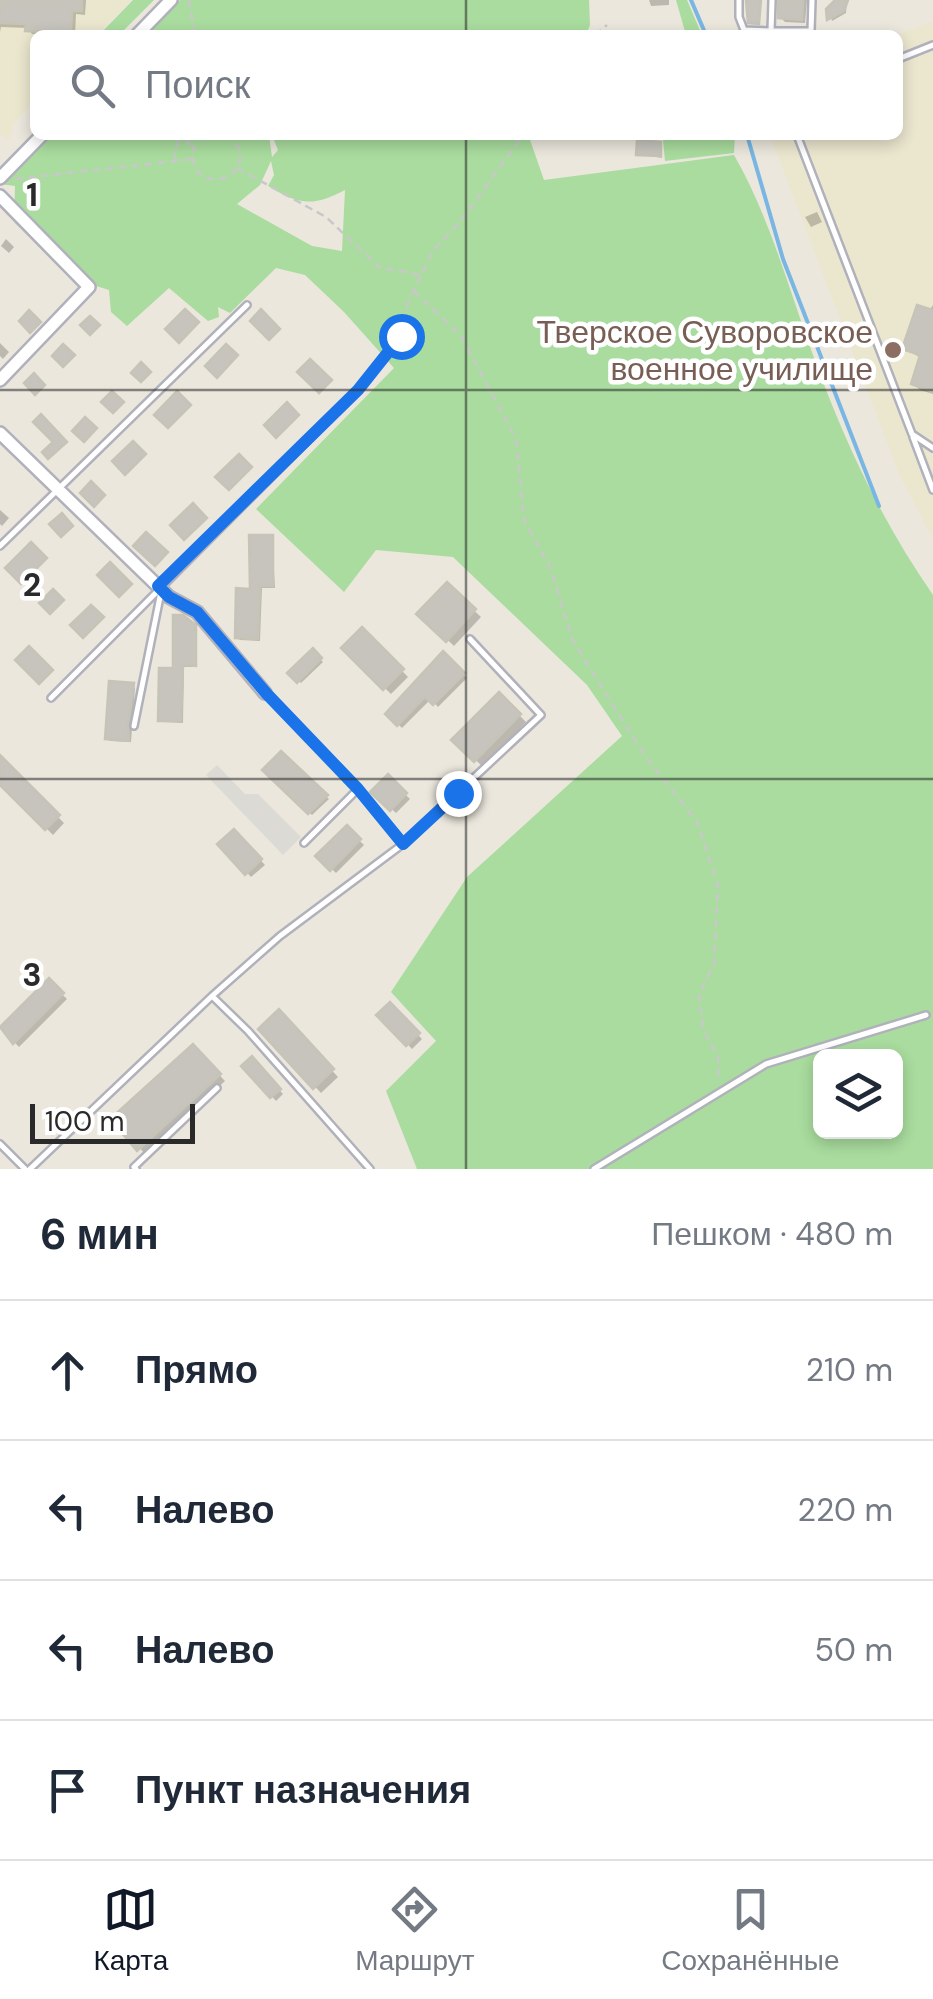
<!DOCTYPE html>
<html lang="ru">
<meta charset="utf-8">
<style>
body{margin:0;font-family:"DM Sans",sans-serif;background:#f2f2f3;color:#1f2937}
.controls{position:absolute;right:30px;bottom:30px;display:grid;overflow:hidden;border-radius:15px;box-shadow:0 5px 15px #0003}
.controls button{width:90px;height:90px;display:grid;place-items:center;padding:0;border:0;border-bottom:2px solid #e0e1e3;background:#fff;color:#1f2937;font:50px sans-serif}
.scale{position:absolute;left:30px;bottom:25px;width:165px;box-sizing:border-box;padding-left:10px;border:5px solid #2a2a2a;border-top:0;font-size:28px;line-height:35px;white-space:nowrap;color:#2a2a2a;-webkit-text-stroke:8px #fff;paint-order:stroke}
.stop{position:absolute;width:30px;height:30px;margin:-22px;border:8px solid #1a73e8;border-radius:50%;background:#fff}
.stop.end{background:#1a73e8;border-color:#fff;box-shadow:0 2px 10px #0008}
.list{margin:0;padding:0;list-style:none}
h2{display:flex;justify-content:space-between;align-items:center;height:130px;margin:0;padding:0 40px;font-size:42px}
h2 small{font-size:32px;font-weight:400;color:#747a83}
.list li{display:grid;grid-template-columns:65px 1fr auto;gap:30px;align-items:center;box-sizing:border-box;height:140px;padding:0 40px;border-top:2px solid #e0e1e3}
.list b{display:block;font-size:38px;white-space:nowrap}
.list em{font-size:32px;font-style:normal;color:#747a83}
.icon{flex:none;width:55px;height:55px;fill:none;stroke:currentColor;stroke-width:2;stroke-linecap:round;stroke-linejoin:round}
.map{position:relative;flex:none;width:933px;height:1169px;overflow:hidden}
.search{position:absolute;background:#fff;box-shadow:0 5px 15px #0003;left:30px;right:30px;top:30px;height:110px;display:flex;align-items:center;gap:25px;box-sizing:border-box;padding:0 35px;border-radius:15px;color:#747a83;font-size:38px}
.sheet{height:690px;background:#fff}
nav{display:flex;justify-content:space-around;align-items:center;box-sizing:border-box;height:140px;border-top:2px solid #e0e1e3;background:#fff;font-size:28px;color:#747a83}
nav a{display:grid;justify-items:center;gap:5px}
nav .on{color:#111827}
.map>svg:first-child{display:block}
.education{fill:#ebe6ce}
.green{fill:#a9dc9e;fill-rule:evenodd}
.plaza{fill:#dbdad4}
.shadow{fill:#0003}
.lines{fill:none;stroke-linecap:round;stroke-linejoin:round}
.stream{stroke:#79b6e4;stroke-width:4}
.building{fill:#c6c4bd;stroke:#c6c3b7;stroke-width:2.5}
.service-casing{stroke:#b1b1bc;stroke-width:10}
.minor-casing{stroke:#b1b1bc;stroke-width:16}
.path{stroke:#c8c8c8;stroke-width:2.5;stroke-dasharray:8 5;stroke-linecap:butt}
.service{stroke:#fff;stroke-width:5}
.minor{stroke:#fff;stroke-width:11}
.route{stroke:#1a73e8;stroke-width:12}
.grid{fill:none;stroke:#2a2a2a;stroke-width:2.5;stroke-opacity:0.55}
.education-dot{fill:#8d6e63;stroke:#fff;stroke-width:4}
.labels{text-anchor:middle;stroke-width:9;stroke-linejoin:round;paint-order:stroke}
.education-label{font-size:32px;fill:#785e54;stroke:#fff;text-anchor:end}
.grid-label{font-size:32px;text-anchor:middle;font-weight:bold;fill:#2a2a2a;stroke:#fff;stroke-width:9;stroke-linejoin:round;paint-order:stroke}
</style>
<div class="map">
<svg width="933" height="1169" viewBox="0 0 933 1169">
<rect width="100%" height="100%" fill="#ebe7dd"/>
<path class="education" d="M0 0H131L97 35H35V101L15 122 8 141 0 134Z
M933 21V539L899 474 770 135H898L896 35Z"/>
<path class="green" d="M133 0H154L119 35H99Z
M180 0H589L590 25 586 35H145Z
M676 0H687L702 35H686Z
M48 135H269L272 157 278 150 272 135H534L529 137 544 180 734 155C770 218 788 287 813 355 844 441 881 520 933 595V1169H417L386 1091 436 1041 391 992 467 877 622 736 587 685 453 557 376 550 344 592 256 509 394 368 344 312 305 275 276 268 230 313 218 307 219 317 208 321 169 288 127 326 111 312 109 290 74 279 14 222 15 186 0 184ZM271 161 274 175 268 186C299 205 313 207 345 190L342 251 312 246 237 204 260 185ZM820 1056H896V1132H820Z
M635 135H735L734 153 665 161 663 140 635 139Z"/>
<path class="plaza" d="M217 765 245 794H258L301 837 283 855 206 775Z"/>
<path class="shadow" d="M0 0H86L85 15 76 14 75 35 32 34 28 28 1 27 0 32Z
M649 0H669V5L651 6Z
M780 0H807L805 23 785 22 780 17Z
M837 0H847L846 13 832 21 829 10Z
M660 144 662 158 638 154Z
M817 212 822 222 811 227 805 217Z
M6 239 14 247 9 253 1 246Z
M933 305V394L920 390 914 384 922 359 905 348Z
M0 343 9 352 3 359 0 356Z
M0 510 9 518 2 526 0 524Z
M272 537 275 588H262L260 641 240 640 237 637Z
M447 585 481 617 454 646 420 614Z
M182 618 197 630V667H184L183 723 163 722 160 720 175 671Z
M362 630 408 677 391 694 344 648Z
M313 652 323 662 301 683 291 673Z
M443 654 467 678 438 707 431 699 402 728 388 714Z
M133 686 135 688 131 742 110 741 107 738Z
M499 695 526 722 482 766 455 740Z
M281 754 329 799 312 815 265 770Z
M0 759 64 823 53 835 0 782Z
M388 777 410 799 396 813 374 792Z
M347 829 364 845 336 873 319 857Z
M234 832 265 865 251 877 221 844Z
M49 982 67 999 19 1047 2 1029Z
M390 1005 422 1039 412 1049 380 1015Z
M279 1013 338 1077 321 1093 262 1029Z
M193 1047 225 1081 146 1155 113 1119Z
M252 1060 283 1094 276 1101 245 1066Z"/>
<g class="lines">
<path class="stream" d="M691 0 706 35
M747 135 783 259 879 506"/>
</g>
<path class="building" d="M0 0H82V11H72L71 33 25 31 26 24 0 23Z
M746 0H761L759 24 748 23Z
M778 0H803L802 20 778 18Z
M835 0H848L844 11 827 20 826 9Z
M637 140 661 142V156L636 155Z
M917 305 933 310V392L911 384 920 355 902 349Z
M185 309 199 322 179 343 165 329Z
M261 309 280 329 269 340 250 321Z
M29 310 41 322 30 333 19 321Z
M90 316 100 325 90 335 80 325Z
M63 344 75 355 63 367 52 356Z
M226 344 238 355 217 378 205 366Z
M310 359 332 380 319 393 297 372Z
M141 362 151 372 141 382 131 373Z
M34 373 45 385 35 395 24 383Z
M112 391 124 402 113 413 101 402Z
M177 391 191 405 168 428 154 415Z
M287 402 299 415 276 438 264 425Z
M41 414 67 442 48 459 42 452 53 442 33 422Z
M85 417 97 428 84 442 72 431Z
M133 441 146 454 125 475 112 461Z
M239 454 252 467 229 490 215 477Z
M91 481 105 495 94 507 80 493Z
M193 503 207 518 184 540 170 525Z
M62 513 73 526 61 537 49 524Z
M146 532 168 552 155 566 133 546Z
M249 535H273V586H260L258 639 235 638 236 588 250 589Z
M31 542 47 558 21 584 5 568Z
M110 562 132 584 119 597 97 575Z
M447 582 476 609 446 642 416 614Z
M53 589 64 600 50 614 39 603Z
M91 605 104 617 83 638 70 625Z
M173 615H183L196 625V666L183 665 181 721H158L159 668H173Z
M362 627 404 669 383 690 341 648Z
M29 646 53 670 39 684 15 660Z
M313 648 322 658 297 683 287 673Z
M443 651 465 673 433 705 425 697 397 726 385 714Z
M109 681 134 683 128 725 129 741 105 739Z
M499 692 521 714 474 762 451 740Z
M281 751 328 795 308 814 262 770Z
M0 755 60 815 45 830 0 785Z
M388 774 407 793 390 811 370 792Z
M347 825 361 839 330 871 315 856Z
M234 829 262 859 245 875 217 844Z
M49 978 64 993 13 1044 0 1027Z
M390 1002 420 1033 406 1046 376 1015Z
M279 1009 334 1069 313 1089 258 1029Z
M193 1044 221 1074 137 1151 110 1119Z
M252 1056 281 1089 270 1098 241 1066Z"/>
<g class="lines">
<g class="service-casing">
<path id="service" d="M739 0V17L744 30 771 31 772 0
M771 31H811L812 0
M898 59 933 45
M797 135 912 434 933 448
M913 437 933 490
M0 546 247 305
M267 695 358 789 304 843
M51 698 358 390
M134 726 161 592
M403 844 541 715 470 639
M212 996 280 936 403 844 358 789
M0 1144 25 1169
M30 1169 212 996 248 1031 370 1169
M136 1169 134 1167 217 1088
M594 1169 766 1064 926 1015"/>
</g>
<g class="minor-casing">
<path id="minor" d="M137 35 171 0
M0 178 42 135
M0 196 89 287 0 380
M0 433 169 597 197 612 265 693"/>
</g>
<path class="path" d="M189 0 195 35
M595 35 607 25
M174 135 193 145
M204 135C195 143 189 152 194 164 207 200 265 166 228 135
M176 160 174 151 180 138
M237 168 326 217 379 267 421 275
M15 179 193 159
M414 291 461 336 516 439 524 520 550 567 573 641 645 756 697 822 718 885 714 964 699 995 703 1028 718 1058V1082
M362 384 401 336 408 302 433 251 463 218 523 135"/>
<use href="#service" class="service"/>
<use href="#minor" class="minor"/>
</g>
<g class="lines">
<path class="route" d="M401 336 358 390 158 586 169 597 197 612 266 693 358 789 403 844 458 793"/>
</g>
<path class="grid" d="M466 0V35M466 135V1169M0 390H933M0 779H933"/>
<circle class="education-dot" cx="893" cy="350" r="10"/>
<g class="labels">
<g class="education-label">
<text x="873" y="343">Тверское Суворовское<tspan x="873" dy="37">военное училище</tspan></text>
</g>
</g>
<g class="grid-label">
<text x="32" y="206">1</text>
<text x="32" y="596">2</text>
<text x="32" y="986">3</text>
</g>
</svg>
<div class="controls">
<button><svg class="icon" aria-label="layers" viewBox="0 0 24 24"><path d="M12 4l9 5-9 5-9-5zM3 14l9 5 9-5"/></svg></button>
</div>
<div class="scale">100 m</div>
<div class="stop" style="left:401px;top:336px"></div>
<div class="stop end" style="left:458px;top:793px"></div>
<div class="search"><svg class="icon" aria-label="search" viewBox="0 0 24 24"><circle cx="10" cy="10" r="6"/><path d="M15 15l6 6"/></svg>Поиск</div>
</div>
<section class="sheet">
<h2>6 мин<small>Пешком · 480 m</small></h2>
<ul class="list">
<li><svg class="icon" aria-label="ahead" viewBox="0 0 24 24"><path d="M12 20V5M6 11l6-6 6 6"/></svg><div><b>Прямо</b></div><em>210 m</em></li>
<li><svg class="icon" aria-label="left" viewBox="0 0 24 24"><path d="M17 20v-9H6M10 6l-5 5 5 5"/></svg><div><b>Налево</b></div><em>220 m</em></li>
<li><svg class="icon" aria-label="left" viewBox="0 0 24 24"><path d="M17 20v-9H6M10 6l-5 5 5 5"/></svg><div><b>Налево</b></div><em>50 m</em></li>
<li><svg class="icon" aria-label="arrive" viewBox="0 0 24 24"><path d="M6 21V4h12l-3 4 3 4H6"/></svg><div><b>Пункт назначения</b></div></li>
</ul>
</section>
<nav>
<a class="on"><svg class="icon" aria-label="map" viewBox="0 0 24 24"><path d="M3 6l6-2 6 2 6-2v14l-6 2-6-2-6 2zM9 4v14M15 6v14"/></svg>Карта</a>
<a><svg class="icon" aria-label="directions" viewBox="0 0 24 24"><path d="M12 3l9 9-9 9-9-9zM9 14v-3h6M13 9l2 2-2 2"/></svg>Маршрут</a>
<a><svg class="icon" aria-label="saved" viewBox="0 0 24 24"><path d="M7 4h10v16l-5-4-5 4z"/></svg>Сохранённые</a>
</nav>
